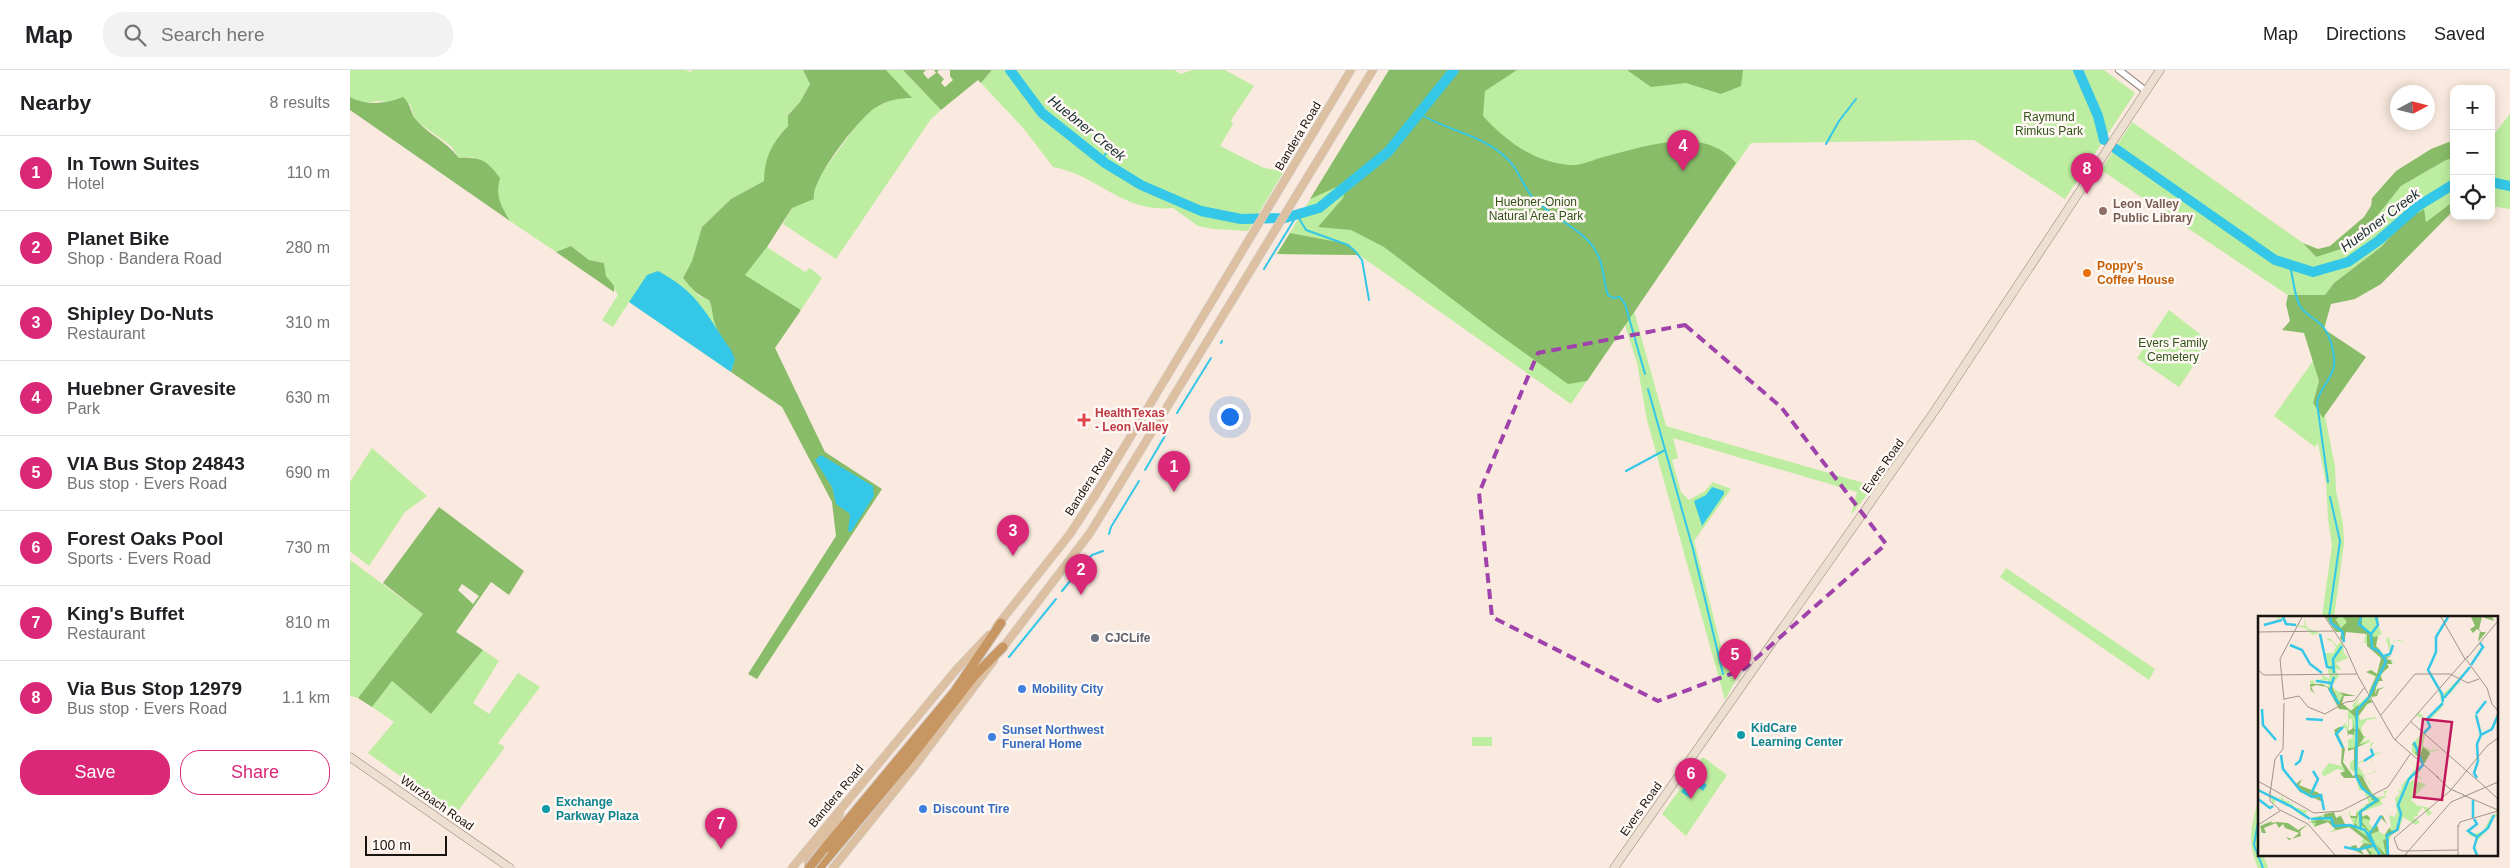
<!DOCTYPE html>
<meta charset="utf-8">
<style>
body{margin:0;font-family:Helvetica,sans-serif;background:#f2f2f2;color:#202124}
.controls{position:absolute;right:15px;top:15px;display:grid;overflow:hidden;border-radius:10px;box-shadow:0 2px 12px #0003}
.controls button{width:45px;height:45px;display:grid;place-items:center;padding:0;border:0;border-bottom:1px solid #e0e0e0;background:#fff;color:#202124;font:25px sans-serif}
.compass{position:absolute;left:2040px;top:15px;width:45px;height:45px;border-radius:50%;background:#fff;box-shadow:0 2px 12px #0003;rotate:83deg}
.scale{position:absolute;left:15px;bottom:12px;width:82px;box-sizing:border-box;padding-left:5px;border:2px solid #1a1410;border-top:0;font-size:14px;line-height:18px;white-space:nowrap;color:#1a1410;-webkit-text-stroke:4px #fff8f4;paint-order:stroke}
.you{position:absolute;left:879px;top:346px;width:18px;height:18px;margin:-12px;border:4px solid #fff;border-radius:50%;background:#1a73e8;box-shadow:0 0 0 8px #1a73e833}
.badge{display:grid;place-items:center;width:32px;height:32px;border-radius:50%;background:#db2777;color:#fff;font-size:16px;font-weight:700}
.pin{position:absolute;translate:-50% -41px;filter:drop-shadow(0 1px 2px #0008)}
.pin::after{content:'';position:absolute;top:26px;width:18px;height:15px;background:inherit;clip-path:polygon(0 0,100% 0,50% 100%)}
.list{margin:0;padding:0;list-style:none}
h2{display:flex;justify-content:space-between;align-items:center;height:65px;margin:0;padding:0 20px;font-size:21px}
h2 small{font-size:16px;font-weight:400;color:#757577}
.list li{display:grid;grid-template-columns:32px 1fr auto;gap:15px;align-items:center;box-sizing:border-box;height:75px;padding:0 20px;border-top:1px solid #e0e0e0}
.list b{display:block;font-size:19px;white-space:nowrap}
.list p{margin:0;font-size:16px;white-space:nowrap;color:#757577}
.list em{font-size:16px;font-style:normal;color:#757577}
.actions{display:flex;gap:10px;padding:15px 20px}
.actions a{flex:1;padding:11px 0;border:1px solid #db2777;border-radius:20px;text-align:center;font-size:18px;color:#db2777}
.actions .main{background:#db2777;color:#fff}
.icon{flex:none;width:28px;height:28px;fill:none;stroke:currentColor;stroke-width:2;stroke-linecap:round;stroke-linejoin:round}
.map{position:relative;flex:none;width:2160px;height:798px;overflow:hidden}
header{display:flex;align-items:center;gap:30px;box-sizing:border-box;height:70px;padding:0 25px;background:#fff;border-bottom:1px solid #e0e0e0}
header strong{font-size:24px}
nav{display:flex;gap:28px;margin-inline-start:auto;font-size:18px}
.search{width:350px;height:45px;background:#f2f2f2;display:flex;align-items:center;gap:12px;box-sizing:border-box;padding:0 18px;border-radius:20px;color:#757577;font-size:19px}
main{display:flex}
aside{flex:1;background:#fff}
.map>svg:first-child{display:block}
.green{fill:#bdeda0}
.forest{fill:#89bc69;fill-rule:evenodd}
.water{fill:#34c7e7}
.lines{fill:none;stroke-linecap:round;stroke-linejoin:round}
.stream{stroke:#34c7e7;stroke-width:2}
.river{stroke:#34c7e7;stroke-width:10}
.tertiary-casing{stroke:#94857b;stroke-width:8}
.secondary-casing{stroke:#94857b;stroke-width:9}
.primary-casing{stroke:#d1d0cf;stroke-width:9}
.motorway-casing{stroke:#d1d0cf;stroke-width:11}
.tertiary{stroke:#fff;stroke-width:6}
.secondary{stroke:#eee0d0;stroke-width:8}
.primary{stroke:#ddc0a1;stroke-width:8}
.motorway{stroke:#c79662;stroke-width:9}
.motorway-bridge-casing{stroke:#d1d0cf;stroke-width:11;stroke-linecap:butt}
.motorway-bridge{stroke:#c79662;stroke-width:9}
.marked{fill:none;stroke:#9f42ab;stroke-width:4;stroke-dasharray:10 6;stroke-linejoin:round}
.education-dot{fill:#8d6e63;stroke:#fff8f4;stroke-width:2}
.food-dot{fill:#e8710a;stroke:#fff8f4;stroke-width:2}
.health-dot{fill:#e0444e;stroke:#fff8f4;stroke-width:2}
.worship-dot{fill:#6b7280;stroke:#fff8f4;stroke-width:2}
.shop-dot{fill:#3f7fe0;stroke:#fff8f4;stroke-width:2}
.culture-dot{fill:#0f9aa8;stroke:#fff8f4;stroke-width:2}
.labels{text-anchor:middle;stroke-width:5;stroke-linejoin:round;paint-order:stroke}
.park-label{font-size:12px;fill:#315319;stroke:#fff8f4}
.street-label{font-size:12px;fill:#1a1410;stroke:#fff8f4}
.education-label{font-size:12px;font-weight:bold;fill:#785e54;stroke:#fff8f4;text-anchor:start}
.food-label{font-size:12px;font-weight:bold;fill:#c56008;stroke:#fff8f4;text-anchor:start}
.health-label{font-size:12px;font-weight:bold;fill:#be3a42;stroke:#fff8f4;text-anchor:start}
.worship-label{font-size:12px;font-weight:bold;fill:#5b616d;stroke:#fff8f4;text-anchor:start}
.shop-label{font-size:12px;font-weight:bold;fill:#366cbe;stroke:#fff8f4;text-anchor:start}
.culture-label{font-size:12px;font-weight:bold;fill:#0d838f;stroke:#fff8f4;text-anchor:start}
.water-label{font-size:14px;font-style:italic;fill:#162d33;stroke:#fff8f4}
.inset-river{fill:none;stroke:#34c7e7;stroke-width:2.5}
.inset-road{fill:none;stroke:#a0948c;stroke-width:1}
.view{fill:#c2185b;fill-opacity:0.15;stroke:#c2185b;stroke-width:2.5}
.inset-edge{fill:none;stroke:#1a1410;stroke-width:2.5}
</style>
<header>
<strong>Map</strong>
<div class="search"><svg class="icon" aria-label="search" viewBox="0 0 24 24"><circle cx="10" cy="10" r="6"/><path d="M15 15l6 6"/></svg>Search here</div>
<nav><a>Map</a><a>Directions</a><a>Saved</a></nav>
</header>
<main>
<aside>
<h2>Nearby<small>8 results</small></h2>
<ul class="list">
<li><span class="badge">1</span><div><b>In Town Suites</b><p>Hotel</p></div><em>110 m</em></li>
<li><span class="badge">2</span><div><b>Planet Bike</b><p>Shop · Bandera Road</p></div><em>280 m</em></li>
<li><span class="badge">3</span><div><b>Shipley Do-Nuts</b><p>Restaurant</p></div><em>310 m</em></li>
<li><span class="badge">4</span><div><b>Huebner Gravesite</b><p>Park</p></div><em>630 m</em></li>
<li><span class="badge">5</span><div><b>VIA Bus Stop 24843</b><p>Bus stop · Evers Road</p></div><em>690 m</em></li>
<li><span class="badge">6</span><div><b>Forest Oaks Pool</b><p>Sports · Evers Road</p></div><em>730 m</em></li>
<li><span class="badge">7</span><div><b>King's Buffet</b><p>Restaurant</p></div><em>810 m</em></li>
<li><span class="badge">8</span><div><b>Via Bus Stop 12979</b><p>Bus stop · Evers Road</p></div><em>1.1 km</em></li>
</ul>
<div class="actions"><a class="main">Save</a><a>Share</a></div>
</aside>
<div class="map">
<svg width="2160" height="798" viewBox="0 0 2160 798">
<rect width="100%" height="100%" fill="#f9e9de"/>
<path class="green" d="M0 0H335L341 2 342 0H453L460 14 450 32 438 44V56L428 67 414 111 381 129 352 157 342 191 333 208 349 226 359 230 381 302 279 232 263 257 252 250 268 225 256 206 254 193 239 190 221 176 206 182 160 151 148 131 147 122 123 87 109 88 101 76 65 50 60 34 28 31 12 33 0 27Z
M536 0H553L591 40 581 49 486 189 433 154 442 138 462 123 472 103 510 50 524 38 546 28H561Z
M642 0H824L831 4 842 0H875L904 16 881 50 883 54 870 76 914 98 934 101 898 161 864 159 848 156 823 138C771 143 749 105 703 97L674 59 631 13Z
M1039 0H1754L1785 23 1715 129 1624 70 1401 73 1284 241 1316 356 1524 416 1501 445 1507 422 1323 368 1328 388 1322 390 1331 422 1339 430 1355 421 1363 412 1381 419 1344 471 1374 588 1391 600 1375 630 1297 350 1287 293 1275 255 1221 334 1009 185 927 184Z
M2160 44V139L2141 136V68Z
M1782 52 1953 173 1966 187 2019 156 2051 116 2096 90 2104 88V131L2076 152 2073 140 2053 152 2031 177 1984 213 1975 225 1939 226 1751 100Z
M417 177 455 202 460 198 472 208 451 240 394 205Z
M1819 240 1860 272 1829 317 1787 288Z
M1963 291 1969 311 1963 333 1973 347 1975 346 1985 397 1986 421 1993 454 1994 473 1984 547H1972L1982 475 1978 449 1976 413 1968 373 1965 377 1924 346Z
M22 378 77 426 55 442 19 496 0 481V412Z
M0 490 73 544 8 628 0 626Z
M1656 498 1805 599 1799 610 1650 507Z
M133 580 149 591 123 633 139 644 168 603 190 617 148 673 155 677 105 745 18 683 44 652 22 637 42 611 81 644Z
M1122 667H1142V676H1122Z
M1353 687 1377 705 1336 766 1312 744Z
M1909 726V784H1913L1918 798H1908C1896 768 1902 756 1909 726Z"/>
<path class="forest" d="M453 0H536L562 28C548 28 538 30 525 38 509 48 460 111 464 129L442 138 417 177 395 205 451 240 425 278 475 382 532 419 407 609 398 604 486 466 482 432 432 337 381 302C389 283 371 272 366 256 362 248 363 238 359 230 347 225 341 218 333 208L342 191 352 157 381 129 414 111C414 88 422 73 438 56V45L450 32 460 14Z
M553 0H576L573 3 578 9 586 3 584 0H589L587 2 594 9 591 13 595 17 603 10 600 6V0H642L631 13 628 10 591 40Z
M1039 0H1167L1135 21 1133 46C1157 72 1184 92 1220 95 1229 96 1241 91 1250 88 1292 77 1354 54 1386 93L1237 311 1218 314 1144 261 1034 177 1001 160 968 157 993 128 998 112 960 129Z
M1277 0H1393L1391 16 1371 24 1336 13 1301 17Z
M0 27C16 36 36 34 53 27 62 35 60 44 67 51 80 65 97 72 109 88 132 87 137 91 150 108 145 127 151 135 160 151L0 40Z
M2104 70V88L2096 90 2051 116 2019 156 2000 176 1966 187 1953 173 1968 179 1980 176 2014 147 2021 136 2022 128 2046 101 2081 79Z
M2104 131V140L2031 214 2005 229 1981 234 1974 259 2016 287 1973 348 1963 333 1969 311 1954 263 1932 260 1940 251 1936 234 1938 225H1975L1984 213 2031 177 2053 152 2074 139 2076 152Z
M940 163 998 174 1009 185 927 184Z
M221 176 239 190 254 193 256 206 264 216V222L206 182Z
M89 437 174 501 159 525 141 512 106 562 133 580 81 644 42 611 22 637 8 628 73 544 33 513ZM112 514 129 526 123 534 108 520Z"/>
<path class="water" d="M308 201C348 222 356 244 381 280L385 289 381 302 279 232 297 205Z
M471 385 523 416 524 426 501 462 498 461 500 444 486 434 482 417 465 390Z
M1362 417 1374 421V424L1352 456 1344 431 1356 425Z
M1343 705 1357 715 1353 721 1348 717 1340 728 1331 722Z"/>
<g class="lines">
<path class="stream" d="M1070 44C1096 60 1128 64 1152 84 1168 97 1170 110 1180 124 1196 145 1231 158 1244 178 1255 195 1252 208 1258 225L1263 228 1270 227 1275 234 1295 304
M1476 74 1489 51 1506 29
M751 90 759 79
M1940 195C1943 207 1944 225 1950 236 1955 244 1961 246 1968 252 1979 260 1985 281 1984 295 1983 309 1969 318 1967 333L1978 412
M914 199 947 145 956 160 998 175 1005 181 1012 190 1019 230
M871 273 872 271
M1298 319 1343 479 1373 604
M827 343 861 288
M795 400 816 364
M1276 401 1315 380
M759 464 761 457 789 411
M732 496 742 485 753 481
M712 521 725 505
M1979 547 1990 471 1980 427
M659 587 706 529
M1909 746 1904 775 1913 798"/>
<path class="river" d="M660 0 692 43 755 93 791 115 851 141 891 149 935 148 969 138 1038 82 1104 0
M1728 0 1748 46 1754 70
M1766 79 1925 190 1963 202 1998 192 2028 171 2068 136 2104 114
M2141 112 2160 116"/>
<g class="tertiary-casing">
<path id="tertiary" d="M1769 0 1796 21"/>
</g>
<g class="secondary-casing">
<path id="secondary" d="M0 687 160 798
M1264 798 1586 339 1810 0"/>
</g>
<g class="primary-casing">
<path id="primary" d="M647 556 720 464 746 424 1001 0
M651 580 740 463 1023 0
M442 798 606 600 639 565
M459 798 458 791 486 754 490 742
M483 798 564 697 644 590"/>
</g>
<g class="motorway-casing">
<path id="motorway" d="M474 779 605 621 651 553
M469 798 558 691 625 605 653 577"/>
</g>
<use href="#tertiary" class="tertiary"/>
<use href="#secondary" class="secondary"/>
<use href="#primary" class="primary"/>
<use href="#motorway" class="motorway"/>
<g class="motorway-bridge-casing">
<path id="motorway-bridge" d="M459 798 474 779"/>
</g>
<use href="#motorway-bridge" class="motorway-bridge"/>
</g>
<path class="marked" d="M1335 255 1431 337 1536 474 1394 599 1308 631 1142 547 1129 423 1188 283Z"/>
<circle class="education-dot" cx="1753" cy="141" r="5"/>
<circle class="food-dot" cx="1737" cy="203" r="5"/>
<path class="health-dot" d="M731.5 342.5h5v5h5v5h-5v5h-5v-5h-5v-5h5z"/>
<circle class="worship-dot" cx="745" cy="568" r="5"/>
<g class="shop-dot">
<circle cx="672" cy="619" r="5"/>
<circle cx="642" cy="667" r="5"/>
<circle cx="573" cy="739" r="5"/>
</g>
<g class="culture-dot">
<circle cx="1391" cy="665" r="5"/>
<circle cx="196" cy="739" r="5"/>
</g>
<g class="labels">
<g class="park-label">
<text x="1699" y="51">Raymund<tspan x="1699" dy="14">Rimkus Park</tspan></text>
<text x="1186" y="136">Huebner-Onion<tspan x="1186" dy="14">Natural Area Park</tspan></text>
<text x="1823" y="277">Evers Family<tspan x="1823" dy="14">Cemetery</tspan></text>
</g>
<g class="street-label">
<text transform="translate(948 66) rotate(-59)" y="4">Bandera Road</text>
<text transform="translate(1533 396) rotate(-55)" y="4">Evers Road</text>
<text transform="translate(739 412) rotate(-57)" y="4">Bandera Road</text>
<text transform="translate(486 726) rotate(-50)" y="4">Bandera Road</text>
<text transform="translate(87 733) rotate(35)" y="4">Wurzbach Road</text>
<text transform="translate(1291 739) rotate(-55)" y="4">Evers Road</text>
</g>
<g class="education-label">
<text x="1763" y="138">Leon Valley<tspan x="1763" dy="14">Public Library</tspan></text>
</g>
<g class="food-label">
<text x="1747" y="200">Poppy's<tspan x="1747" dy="14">Coffee House</tspan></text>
</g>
<g class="health-label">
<text x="745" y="347">HealthTexas<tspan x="745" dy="14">- Leon Valley</tspan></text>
</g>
<g class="worship-label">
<text x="755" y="572">CJCLife</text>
</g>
<g class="shop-label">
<text x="682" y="623">Mobility City</text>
<text x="652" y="664">Sunset Northwest<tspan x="652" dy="14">Funeral Home</tspan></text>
<text x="583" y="743">Discount Tire</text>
</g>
<g class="culture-label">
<text x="1401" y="662">KidCare<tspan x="1401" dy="14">Learning Center</tspan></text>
<text x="206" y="736">Exchange<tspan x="206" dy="14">Parkway Plaza</tspan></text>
</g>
<g class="water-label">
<text transform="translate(737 58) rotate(39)" y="5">Huebner Creek</text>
<text transform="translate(2030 150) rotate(-37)" y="5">Huebner Creek</text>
</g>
</g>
<g transform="translate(1908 546)">
<rect width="240" height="240" fill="#f9e9de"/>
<path d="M20 1H25L27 7 47 10 46 1 49 12 62 17 67 37H75L78 31 74 25 69 24 70 22 74 24 79 30 82 26 86 30 83 34 85 31 86 38 90 37 87 38 90 42 78 47 84 54 77 53 81 60 73 70 85 79 81 86 76 80 77 74 70 70V64L55 65 58 68 53 69 52 65 65 63 64 59 72 63 61 17 55 19 47 12 28 8 23 2 17 3ZM68 1H121L120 9 124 18 116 22 117 28 126 39 132 37 128 23 131 21 133 30 136 24H142L146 26 137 24 132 31 133 38 127 40 128 45 137 46 128 49 112 86 101 99 102 104 115 101 120 102 109 104 103 112 105 120H108L104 127 111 123 112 126 100 131V147L115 139 112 132 113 127 116 126 113 131 116 138 127 135 112 141 118 156 106 159 110 166 113 164 111 166 115 172 105 160 107 168 118 181 127 180 125 175H130L127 177 128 181 122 184 125 188 104 196 103 200 109 199 112 203 111 208 116 212 121 210 119 214 126 219 133 210 131 199 137 201 139 196 137 182 142 178 140 173 143 175 144 169 158 152 150 143 158 151 165 149 162 156 151 163 149 169 160 159 165 164 159 161 155 165 168 168 153 184 160 190 169 191 174 197 170 200 165 191 159 198 161 200 155 201 162 206 158 209 145 201 141 214 133 219 129 232 131 239H108L112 238 111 228 102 226 106 222 91 211 70 217 77 213 71 206 55 210 53 203H49L76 196 80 209 85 205 87 209H96L91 198 83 200 82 205 79 202 80 200 91 198 90 195 95 201 99 200 97 197 111 187 106 175 101 174 97 157 92 153V147L96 143V133L90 132V124L95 122 94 103H91V111L90 114 84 110 87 107 90 112V95L96 92 94 90 102 80 98 90 111 79 118 61 108 56 113 54 119 58 124 45 119 35 106 26 108 16H78ZM112 143 118 155 106 159 99 148ZM200 64 203 69 200 67 193 77 187 79 183 93 170 105 172 112 167 118 165 130 174 135 177 127 175 134H184L171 136 173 138 166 148 154 136V128L171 110 166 102 158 100 161 96 168 103 176 97 184 86 180 74 185 78ZM71 147 84 150 87 155 79 153 65 161 64 156ZM12 178 23 184V179L27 185H32L31 189 34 187 36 191 50 195 45 200 48 203 27 187 18 184 15 189ZM240 197V201H233L231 212 220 224 217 231 220 239H218L216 230 218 221 212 220 209 214 217 210 211 215 213 218 225 216 233 200Z" fill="#bdeda0" fill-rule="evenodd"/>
<path d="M68 1H80L78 4 83 12 89 6 85 1H104V10L116 21 120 20 118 30 127 41 133 40 128 43 133 44 134 48H129L131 51 122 59 125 65H121L118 71 117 79 119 73 127 71 121 74 119 80 114 81 111 76 118 60 108 56 113 54 119 58 123 42 109 30V18L88 16 86 27 82 22 84 16H78ZM213 1H238H234L236 5 224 1 221 13 223 16H228L220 26 222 15 219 13 215 17 212 13 217 10ZM52 68H64L72 72 74 70 81 86 85 79 81 76 98 80H86L84 87 93 95 101 88 100 93 111 83 115 86 109 88 97 105V101L90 94 81 93 69 71 58 69 53 71 57 78 53 74V77ZM96 107V113L100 115V111L106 121 101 129 110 126 100 131 99 158 104 160 114 178 104 172 96 153V133L90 135V132H96L100 119 96 115V119L91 118 90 120 89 113 91 115 95 112ZM81 111H86L80 118 87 133 85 146 95 160 97 159V156L98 157 97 162H86L82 157 87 155 83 147 84 132 76 114ZM156 127 160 132 162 130V140L165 131 172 137 166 148 157 137 159 133 154 128ZM44 163 41 169 61 177 65 186 42 176 38 168ZM116 179 122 185 104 195V201L109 199 112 202V204L105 202 104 206 112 216 123 199 125 200 129 208 123 202 119 209 121 215 113 218 116 226 111 223 121 239 115 231 110 233 114 237 112 239 107 232 103 234 106 239 94 233 93 230 98 229 100 233 106 227 113 228 91 211 78 214 70 206 56 211 58 207 50 206 59 205 53 203 63 200 64 204 74 205V202H66V198L76 196 78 202 83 200 87 208 96 209 98 202H93L92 200H98L100 197 106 190 101 197 97 207 103 213 97 212 111 222V216L102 207 101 201 103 195 110 190 107 189 120 185 114 184 113 180ZM142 204 141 214 130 221 131 239H124L118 228 128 239 125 224 128 223 127 219 131 212 134 215 140 212ZM14 205 13 207 19 206 30 207 40 214 50 208 42 215 43 220 31 224 28 221 34 223 41 217 27 212 25 208 21 212 18 207 6 212 8 217H4L2 210Z" fill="#89bc69"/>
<path class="inset-river" d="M25 1 28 8 38 9M72 1 73 7 84 15 86 26M6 9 24 4M62 18 69 51 76 52M113 18 120 9 118 1M32 29 44 34 52 48 64 57M126 40 132 38 135 29M213 49 225 31 222 27M76 57 75 43 84 30M76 61 72 74 81 88M58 65 73 67M186 82 212 51M185 86 184 78 170 54 178 36V21L190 1M4 93 5 109 18 124M99 94 98 160 104 172 119 184 102 196 103 214M99 94 111 81 128 45 121 35 114 32 113 18 101 8 103 1M218 98 228 85M218 99 223 119M48 103 65 104M166 117 172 111 169 103 185 87M85 132 78 118 85 111M23 139 25 153 42 174 54 181 63 179 66 194M106 145 115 139 113 133M37 149 42 145 45 134M219 162 216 157 220 145 219 128 223 119 234 113 240 99M0 174 34 191M53 178 60 163 55 155M0 183 12 192 15 190M215 184V202M34 191 52 203M53 203 73 202 76 210 92 209 107 214 122 239M216 203 219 208 210 215 219 221M115 213 123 200M114 214 111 218 118 232M219 221 230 212 236 199M86 231 100 234 116 229M130 239 129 219 139 214 143 198 140 189 151 163 165 149 156 126M219 239 216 232 219 221"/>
<path class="inset-road" d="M67 1 88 33 100 60 136 123 181 162M183 1 207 43M0 16 76 15M207 42 229 72 234 88 240 95M209 42 240 5M0 54 6 59 99 58M26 83 41 80 50 91 67 98 88 86 96 85 107 71M26 84 22 43 44 1M123 99 157 58H192L210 67 221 63M153 105 210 40M153 106 226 170M137 124 154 104M178 160 192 173 206 179M0 165 56 197 83 195 130 171 153 137M226 170 240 183M12 175V185L21 193M12 178 17 143 25 133 26 87M205 179 240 194M20 193 50 208 77 239M0 209 22 195M200 211 202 206 240 195M200 234 145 235 140 233 136 222 192 175 229 130 240 122M147 239 193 186 240 166M200 239V209"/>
<path class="view" d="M165 103 194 106 184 184 156 181Z"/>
<rect width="240" height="240" class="inset-edge"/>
</g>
</svg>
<div class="controls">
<button>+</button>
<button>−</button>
<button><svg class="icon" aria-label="locate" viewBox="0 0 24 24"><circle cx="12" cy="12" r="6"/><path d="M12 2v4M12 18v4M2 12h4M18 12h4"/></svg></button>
</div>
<svg class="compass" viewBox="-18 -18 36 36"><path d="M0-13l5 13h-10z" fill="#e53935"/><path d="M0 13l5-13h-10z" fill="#757577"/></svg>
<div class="scale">100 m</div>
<div class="you"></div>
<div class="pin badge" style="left:824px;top:422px">1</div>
<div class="pin badge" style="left:731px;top:525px">2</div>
<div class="pin badge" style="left:663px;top:486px">3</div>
<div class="pin badge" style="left:1333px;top:101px">4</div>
<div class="pin badge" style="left:1385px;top:610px">5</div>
<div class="pin badge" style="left:1341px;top:729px">6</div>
<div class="pin badge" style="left:371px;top:779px">7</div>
<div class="pin badge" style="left:1737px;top:124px">8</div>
</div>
</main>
